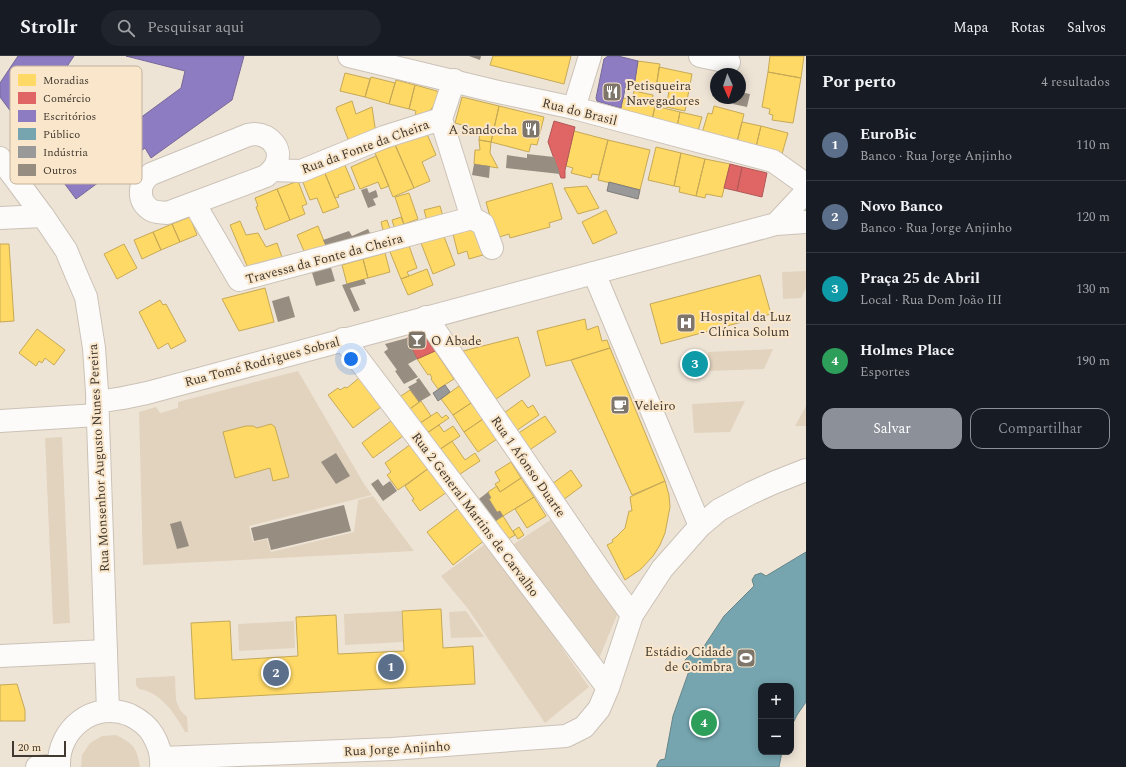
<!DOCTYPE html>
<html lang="pt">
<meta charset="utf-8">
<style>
body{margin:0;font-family:Spectral,serif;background:#20242c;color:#f1f3f6}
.controls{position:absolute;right:12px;bottom:12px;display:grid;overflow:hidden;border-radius:8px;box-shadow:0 2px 10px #0003}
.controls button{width:36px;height:36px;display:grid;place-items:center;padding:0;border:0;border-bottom:1px solid #363941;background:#171b24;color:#f1f3f6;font:20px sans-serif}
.compass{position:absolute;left:710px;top:12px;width:36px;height:36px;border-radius:50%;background:#171b24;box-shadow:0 2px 10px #0003;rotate:177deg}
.scale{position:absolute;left:12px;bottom:10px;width:54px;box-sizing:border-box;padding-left:4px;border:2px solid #423a30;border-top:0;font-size:11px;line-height:14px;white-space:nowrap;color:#423a30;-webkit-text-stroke:3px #f9e6cb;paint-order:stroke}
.you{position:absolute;left:351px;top:303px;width:14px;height:14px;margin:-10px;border:3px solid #fff;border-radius:50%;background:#1a73e8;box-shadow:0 0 0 6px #1a73e833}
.badge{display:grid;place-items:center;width:26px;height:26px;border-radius:50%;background:#8c9099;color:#fff;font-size:13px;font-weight:700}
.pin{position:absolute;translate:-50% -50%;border:2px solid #fff;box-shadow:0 1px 4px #0006}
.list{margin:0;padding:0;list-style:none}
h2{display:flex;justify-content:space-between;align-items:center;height:52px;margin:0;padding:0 16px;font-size:17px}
h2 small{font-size:13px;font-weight:400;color:#9ea1a6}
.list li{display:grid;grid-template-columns:26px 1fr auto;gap:12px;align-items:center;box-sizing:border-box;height:72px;padding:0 16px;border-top:1px solid #363941}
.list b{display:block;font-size:15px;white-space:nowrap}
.list p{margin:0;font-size:13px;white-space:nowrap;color:#9ea1a6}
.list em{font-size:13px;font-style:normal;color:#9ea1a6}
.actions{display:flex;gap:8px;padding:12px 16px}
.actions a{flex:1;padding:9px 0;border:1px solid #8c9099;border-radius:12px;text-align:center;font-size:14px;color:#8c9099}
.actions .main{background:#8c9099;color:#fff}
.icon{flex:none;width:22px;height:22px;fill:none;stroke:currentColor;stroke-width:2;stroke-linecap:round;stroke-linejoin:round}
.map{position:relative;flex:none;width:806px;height:711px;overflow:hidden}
header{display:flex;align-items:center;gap:24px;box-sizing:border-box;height:56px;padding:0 20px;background:#171b24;border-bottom:1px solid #363941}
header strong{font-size:19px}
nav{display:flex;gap:22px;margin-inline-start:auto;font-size:14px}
.search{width:280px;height:36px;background:#20242c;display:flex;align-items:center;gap:10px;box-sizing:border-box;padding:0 14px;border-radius:22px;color:#9ea1a6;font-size:15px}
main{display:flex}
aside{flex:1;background:#171b24}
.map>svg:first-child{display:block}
.green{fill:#e2d3be}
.homes{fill:#ffd966;stroke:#c6a956}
.shops{fill:#e06666;stroke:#b15956}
.offices{fill:#8e7cc3;stroke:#776897}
.public{fill:#76a5af;stroke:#668589}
.industry{fill:#999;stroke:#7f7c7a}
.building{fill:#978e81}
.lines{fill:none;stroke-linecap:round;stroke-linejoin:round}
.minor-casing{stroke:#cbc2b7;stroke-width:24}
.major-casing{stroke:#cbc2b7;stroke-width:24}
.minor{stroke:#fcfbf9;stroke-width:22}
.major{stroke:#fcfbf9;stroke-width:22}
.labels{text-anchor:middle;stroke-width:4;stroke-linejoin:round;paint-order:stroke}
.poi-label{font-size:13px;fill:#423a30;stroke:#f9e6cb;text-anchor:start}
.street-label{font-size:13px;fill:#423a30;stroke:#f9e6cb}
.key{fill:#f9e6cb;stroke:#c2b29c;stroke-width:1}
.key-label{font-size:11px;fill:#423a30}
</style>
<header>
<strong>Strollr</strong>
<div class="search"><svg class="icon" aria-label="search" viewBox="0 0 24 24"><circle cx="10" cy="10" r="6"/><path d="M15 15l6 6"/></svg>Pesquisar aqui</div>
<nav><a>Mapa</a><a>Rotas</a><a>Salvos</a></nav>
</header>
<main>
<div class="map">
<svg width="806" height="711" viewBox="0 0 806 711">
<rect width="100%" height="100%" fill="#eee4d6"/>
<path class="green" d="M806 215V232L801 242 783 243 782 216Z
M773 293 764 313 709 315 708 296Z
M298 315 364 428 372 439 249 470 253 486 267 483 271 496 354 476 358 444 373 440 414 495 143 509 139 356 156 351 160 357 178 352V346Z
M745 345 730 376 694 377 692 348Z
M806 350V370H795Z
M62 381 70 567 53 568 45 382Z
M555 461 620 552 597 607 508 492Z
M488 486 589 631 545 667 491 587 469 554 441 520Z
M401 555 403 586 345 589 344 558Z
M466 555 484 581 451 582 449 556Z
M294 565 295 592 239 595 238 568Z
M175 620 176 644 180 654 187 661 188 676H185C175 658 161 636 139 633L136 629V622Z
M116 679C134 688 137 692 140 711H81L82 699 90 687 102 680Z"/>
<path class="homes" d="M493 0H571L564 28 490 9Z
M770 0H804L801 22 768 16Z
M638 5 660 8 656 32 634 28Z
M659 11 692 18 685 55 666 51 669 35 656 32Z
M768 16 801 22 793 67 772 64 773 59 769 58 770 53 762 51Z
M345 17 370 23 365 41 340 35Z
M371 21 395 27 389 48 365 41Z
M396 24 415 29 409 53 389 48Z
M415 29 437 35 439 42 427 59 414 64 416 55 409 53Z
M634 35 653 39 651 50H655L652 64 619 58 623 42 632 44Z
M462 41 499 50 491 86 479 84 480 74 455 67Z
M352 45 356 58 372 51 376 78 350 88 336 53 337 51Z
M499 50 544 61 537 89 531 88 529 96 491 86Z
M655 50 680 56 677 71 652 64Z
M714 50 744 58 737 86 702 77 708 57 712 58Z
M680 56 702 61 698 75 677 71Z
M742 66 761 70 756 91 737 86Z
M761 70 788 77 782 98 756 91Z
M574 75 608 84 599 119 592 118 591 122 571 117 573 112 566 110Z
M427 78 436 99 422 106 430 125 414 132 394 86Z
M479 84 491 86 490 97 498 112 474 108 475 94H480Z
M608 84 650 94 640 134 598 124Z
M395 89 414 132 393 141 375 97Z
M656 91 681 97 674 130 648 124Z
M681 97 705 103 696 140 679 136 680 131 674 130Z
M376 100 389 130 381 133 378 126 360 133 351 111Z
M705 103 730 108 722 141 706 138 705 142 696 140Z
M344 107 355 133 338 139 339 141 335 142 324 115Z
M324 115 339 151 323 157 317 142 310 144 302 124Z
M298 125 307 148 302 150 305 158 290 164 277 133Z
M552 127 562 163 549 167 550 171 510 182 509 178 496 182 486 146Z
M587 130 599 152 578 158 564 132Z
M277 133 290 164 265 174 256 151 258 150 255 142Z
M409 137 418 163 404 168 395 141Z
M440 150 444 164 428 168 424 154Z
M606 154 617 177 593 188 582 166Z
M190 161 197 179 180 186 172 168Z
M401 161 406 174 396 177 392 164Z
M387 164 392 179 381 181 379 175 383 174 381 166Z
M240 165 246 179 258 177 266 191 277 187 283 204 250 217 230 169Z
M172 168 180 186 161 194 153 176Z
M318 170 328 195 307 202 297 179Z
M476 172 483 199 469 203 467 195 458 198 453 178Z
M153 176 161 194 142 203 134 184Z
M443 178 455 209 433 218 421 187Z
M407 184 417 212 407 216 409 220 401 223 388 191Z
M0 188H9L14 265 0 266Z
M124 188 137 212 117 223 104 198Z
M385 197 390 216 368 222 363 203Z
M363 203 368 222 347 228 342 209Z
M427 213 433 229 408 239 401 223Z
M760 219 771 258 661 288 650 248Z
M265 232 274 266 239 275 222 243Z
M160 244 163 249 166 248 186 285 171 293 168 287 158 293 139 256Z
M585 263 587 274 598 270 602 285 607 284 610 292 571 304 546 310 537 275Z
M37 273 65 294 54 309 45 302 42 307 39 305 36 310 19 297Z
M518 281 530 320 496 343 463 295Z
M610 292 665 425 632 439 571 304Z
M435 295 454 323 438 333 431 323 432 322 430 318 428 319 417 303Z
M359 322 381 351 353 372 328 339 338 332 340 334 345 331 347 332Z
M459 330 471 347 453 359 441 343Z
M410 334 419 346 407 355 398 342Z
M522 344 528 352 533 349 539 359 516 375 504 357Z
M421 345 431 360 417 369 407 355Z
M471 347 483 363 464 376 453 359Z
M437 356 442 362 446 359 449 362 424 379 417 369Z
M545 360 556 376 528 395 517 378Z
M483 363 497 383 478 396 464 376Z
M391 365 403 380 373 402 362 387Z
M271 368 275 371 289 421 273 425 270 412 235 422 223 376 246 370H253L257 372Z
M439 369 444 376 453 370 460 380 436 396 424 379Z
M452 385 465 404 475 397 480 405 454 422 436 396Z
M411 388 429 412 398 434 387 419 391 416 385 407Z
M511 406 521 422 500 436 495 428 500 425 495 416Z
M429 412 447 436 420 455 412 444 414 443 405 430Z
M571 414 582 430 563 444 552 428Z
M521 422 534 441 503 460 500 455 497 456 489 443 491 442 488 436 497 430 500 436Z
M665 425 669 439 670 451 665 477 660 489 653 500 641 513 625 524 607 489 613 486 612 484 616 481 625 472 629 455H632L630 441Z
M534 441 546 460 527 472 515 453Z
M460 451 485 484 453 509 427 476Z
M503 460 515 479 503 486 491 468Z
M519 471 524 479 518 483 513 475Z
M441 553 443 592 473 590 475 628 195 643 191 567 230 565 232 604 298 600 296 561 336 559 338 598 404 595 402 555Z
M17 628 25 654V665H0V629Z"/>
<path class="shops" d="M554 65 575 71 565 114V122H561L548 86Z
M730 108 742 111 737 135 724 132Z
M742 111 767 117 762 141 737 135Z
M423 278 435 295 417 303 407 282Z"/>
<path class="offices" d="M18 0H74L44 45 87 101 181 32 185 15 126 0H244L232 44 151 102 145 92 76 143 0 41V27Z
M608 0H618L638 5 635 25 627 24 621 52 600 46 597 45 596 42 604 3Z"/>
<path class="public" d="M806 496V646L797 659 791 671V630H761V696H782L779 711H657V709L660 704 665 703 673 660 689 615 685 610V604L690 599 697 601 724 560 754 530 752 524 755 519 761 517 766 520Z"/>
<path class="industry" d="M609 126 640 134 638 143 607 135Z
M445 329 450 336 438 345 433 337Z"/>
<path class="building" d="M469 0H481L480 4Z
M714 32 716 33V41L712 40Z
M740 36 750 38 747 51 733 48 735 42H740Z
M527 98 554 101 560 118 506 112 507 99 527 102Z
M474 108 490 110 489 122 472 119Z
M367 132 369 137 376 134 378 141 373 143 376 149 368 152 361 134Z
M368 173 370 177 379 175 381 181 328 195 323 184 349 175 352 180Z
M329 205 335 225 316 230 310 210Z
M364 223 366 228 350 232 360 254 354 256 342 229Z
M289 240 295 261 278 266 272 245Z
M407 282 417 303 408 308 418 321 404 328 395 315 397 314 384 296 388 293 385 288Z
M419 322 431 339 419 346 408 331 417 326 416 324Z
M336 397 350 420 336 428 321 406Z
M378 423 383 430 390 425 397 435 383 445 371 428Z
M488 436 491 442 489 443 497 456 500 455 503 460 491 468 475 446Z
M344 449 351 475 271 494 268 482 254 485 251 472Z
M181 465 189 490 177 493 170 468Z"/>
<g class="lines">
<g class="minor-casing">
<path id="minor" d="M700 0 729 6
M574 52 590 0
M255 78C270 79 283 92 276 108 274 113 270 116 266 120L167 157C162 156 156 157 151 154 137 145 138 127 151 118L248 79Z
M272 114 301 115 384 81 441 63 454 24
M194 147 239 224 472 162 441 63
M0 162 43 160
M472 162 483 168 492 192
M594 217 700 470
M426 261 603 519 632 559
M343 283 608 632
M0 365 97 359
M0 600 106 595
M162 702 392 693 566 680 584 671 599 653 608 632 632 559 662 513 700 470 719 454 751 437 773 427 806 414
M37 711 59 709"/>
</g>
<g class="major-casing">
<path id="major" d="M349 0 494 35 574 52 773 105 804 127
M0 102 43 160 66 194 76 218 86 241 94 292 97 336 108 655
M776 168 804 138
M97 346 123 342 147 337 776 168 806 166
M59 711C57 673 94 644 130 659 140 664 148 670 153 679 159 689 162 699 161 711"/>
</g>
<use href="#minor" class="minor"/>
<use href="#major" class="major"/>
</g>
<defs>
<g id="restaurant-square" transform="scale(1)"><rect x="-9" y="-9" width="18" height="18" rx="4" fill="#7e766a" stroke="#f9e6cb"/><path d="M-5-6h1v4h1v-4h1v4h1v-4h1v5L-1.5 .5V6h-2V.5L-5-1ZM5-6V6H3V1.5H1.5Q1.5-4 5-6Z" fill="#fff"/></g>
<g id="hospital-square" transform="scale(1)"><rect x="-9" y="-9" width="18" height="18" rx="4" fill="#7e766a" stroke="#f9e6cb"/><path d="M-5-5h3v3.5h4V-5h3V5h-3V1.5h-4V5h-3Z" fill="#fff"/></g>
<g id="bar-square" transform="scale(1)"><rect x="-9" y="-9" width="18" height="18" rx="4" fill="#7e766a" stroke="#f9e6cb"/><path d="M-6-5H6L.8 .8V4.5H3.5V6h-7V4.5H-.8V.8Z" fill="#fff"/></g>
<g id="cafe-square" transform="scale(1)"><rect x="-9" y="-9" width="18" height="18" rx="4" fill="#7e766a" stroke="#f9e6cb"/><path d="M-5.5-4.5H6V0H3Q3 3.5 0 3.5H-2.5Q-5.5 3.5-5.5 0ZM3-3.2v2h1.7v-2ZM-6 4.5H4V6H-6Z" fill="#fff"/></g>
<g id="stadium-square" transform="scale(1)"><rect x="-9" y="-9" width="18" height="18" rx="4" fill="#7e766a" stroke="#f9e6cb"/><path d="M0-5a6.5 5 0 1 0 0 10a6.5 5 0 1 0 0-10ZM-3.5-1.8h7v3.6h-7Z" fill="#fff"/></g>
</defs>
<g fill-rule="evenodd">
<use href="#restaurant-square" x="612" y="36"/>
<use href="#restaurant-square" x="531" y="73"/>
<use href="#hospital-square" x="686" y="267"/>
<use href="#bar-square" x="417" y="284"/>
<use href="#cafe-square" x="620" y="349"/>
<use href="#stadium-square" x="746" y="602"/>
</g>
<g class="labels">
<g class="poi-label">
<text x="626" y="34">Petisqueira<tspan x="626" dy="15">Navegadores</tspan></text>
<text x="517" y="78" text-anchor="end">A Sandocha</text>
<text x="700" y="265">Hospital da Luz<tspan x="700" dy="15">- Clínica Solum</tspan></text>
<text x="431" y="289">O Abade</text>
<text x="634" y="354">Veleiro</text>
<text x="732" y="600" text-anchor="end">Estádio Cidade<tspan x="732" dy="15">de Coimbra</tspan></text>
</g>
<g class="street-label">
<text transform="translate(580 55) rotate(14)" y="5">Rua do Brasil</text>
<text transform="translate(365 90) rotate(-20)" y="5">Rua da Fonte da Cheira</text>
<text transform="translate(324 202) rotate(-15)" y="5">Travessa da Fonte da Cheira</text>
<text transform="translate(262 305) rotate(-15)" y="5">Rua Tomé Rodrigues Sobral</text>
<text transform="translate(98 402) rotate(-93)" y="5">Rua Monsenhor Augusto Nunes Pereira</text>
<text transform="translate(529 410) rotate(55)" y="5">Rua 1 Afonso Duarte</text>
<text transform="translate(476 458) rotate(53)" y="5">Rua 2 General Martins de Carvalho</text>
<text transform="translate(397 692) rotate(-3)" y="5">Rua Jorge Anjinho</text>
</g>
</g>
<rect x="10" y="10" width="132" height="118" rx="6" class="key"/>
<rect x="18" y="18" width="18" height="12" fill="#ffd966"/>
<rect x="18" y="36" width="18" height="12" fill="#e06666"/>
<rect x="18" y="54" width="18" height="12" fill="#8e7cc3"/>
<rect x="18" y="72" width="18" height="12" fill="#76a5af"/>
<rect x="18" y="90" width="18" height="12" fill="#999"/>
<rect x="18" y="108" width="18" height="12" fill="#978e81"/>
<g class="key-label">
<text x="43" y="28">Moradias</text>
<text x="43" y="46">Comércio</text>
<text x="43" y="64">Escritórios</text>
<text x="43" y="82">Público</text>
<text x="43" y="100">Indústria</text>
<text x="43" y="118">Outros</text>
</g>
</svg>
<div class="controls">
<button>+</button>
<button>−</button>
</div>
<svg class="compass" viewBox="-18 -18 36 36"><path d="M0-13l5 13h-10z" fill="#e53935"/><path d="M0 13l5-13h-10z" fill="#9ea1a6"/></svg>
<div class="scale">20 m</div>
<div class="you"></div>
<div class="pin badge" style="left:391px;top:611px;background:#5c6f8a">1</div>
<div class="pin badge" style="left:276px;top:617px;background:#5c6f8a">2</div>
<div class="pin badge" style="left:695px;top:308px;background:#0f9aa8">3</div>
<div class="pin badge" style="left:704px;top:667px;background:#2e9e5b">4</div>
</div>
<aside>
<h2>Por perto<small>4 resultados</small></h2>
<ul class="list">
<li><span class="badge" style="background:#5c6f8a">1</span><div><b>EuroBic</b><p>Banco · Rua Jorge Anjinho</p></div><em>110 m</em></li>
<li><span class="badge" style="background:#5c6f8a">2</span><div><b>Novo Banco</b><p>Banco · Rua Jorge Anjinho</p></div><em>120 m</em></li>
<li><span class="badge" style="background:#0f9aa8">3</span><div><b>Praça 25 de Abril</b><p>Local · Rua Dom João III</p></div><em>130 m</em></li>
<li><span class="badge" style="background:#2e9e5b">4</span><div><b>Holmes Place</b><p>Esportes</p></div><em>190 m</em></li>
</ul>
<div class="actions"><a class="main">Salvar</a><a>Compartilhar</a></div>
</aside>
</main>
